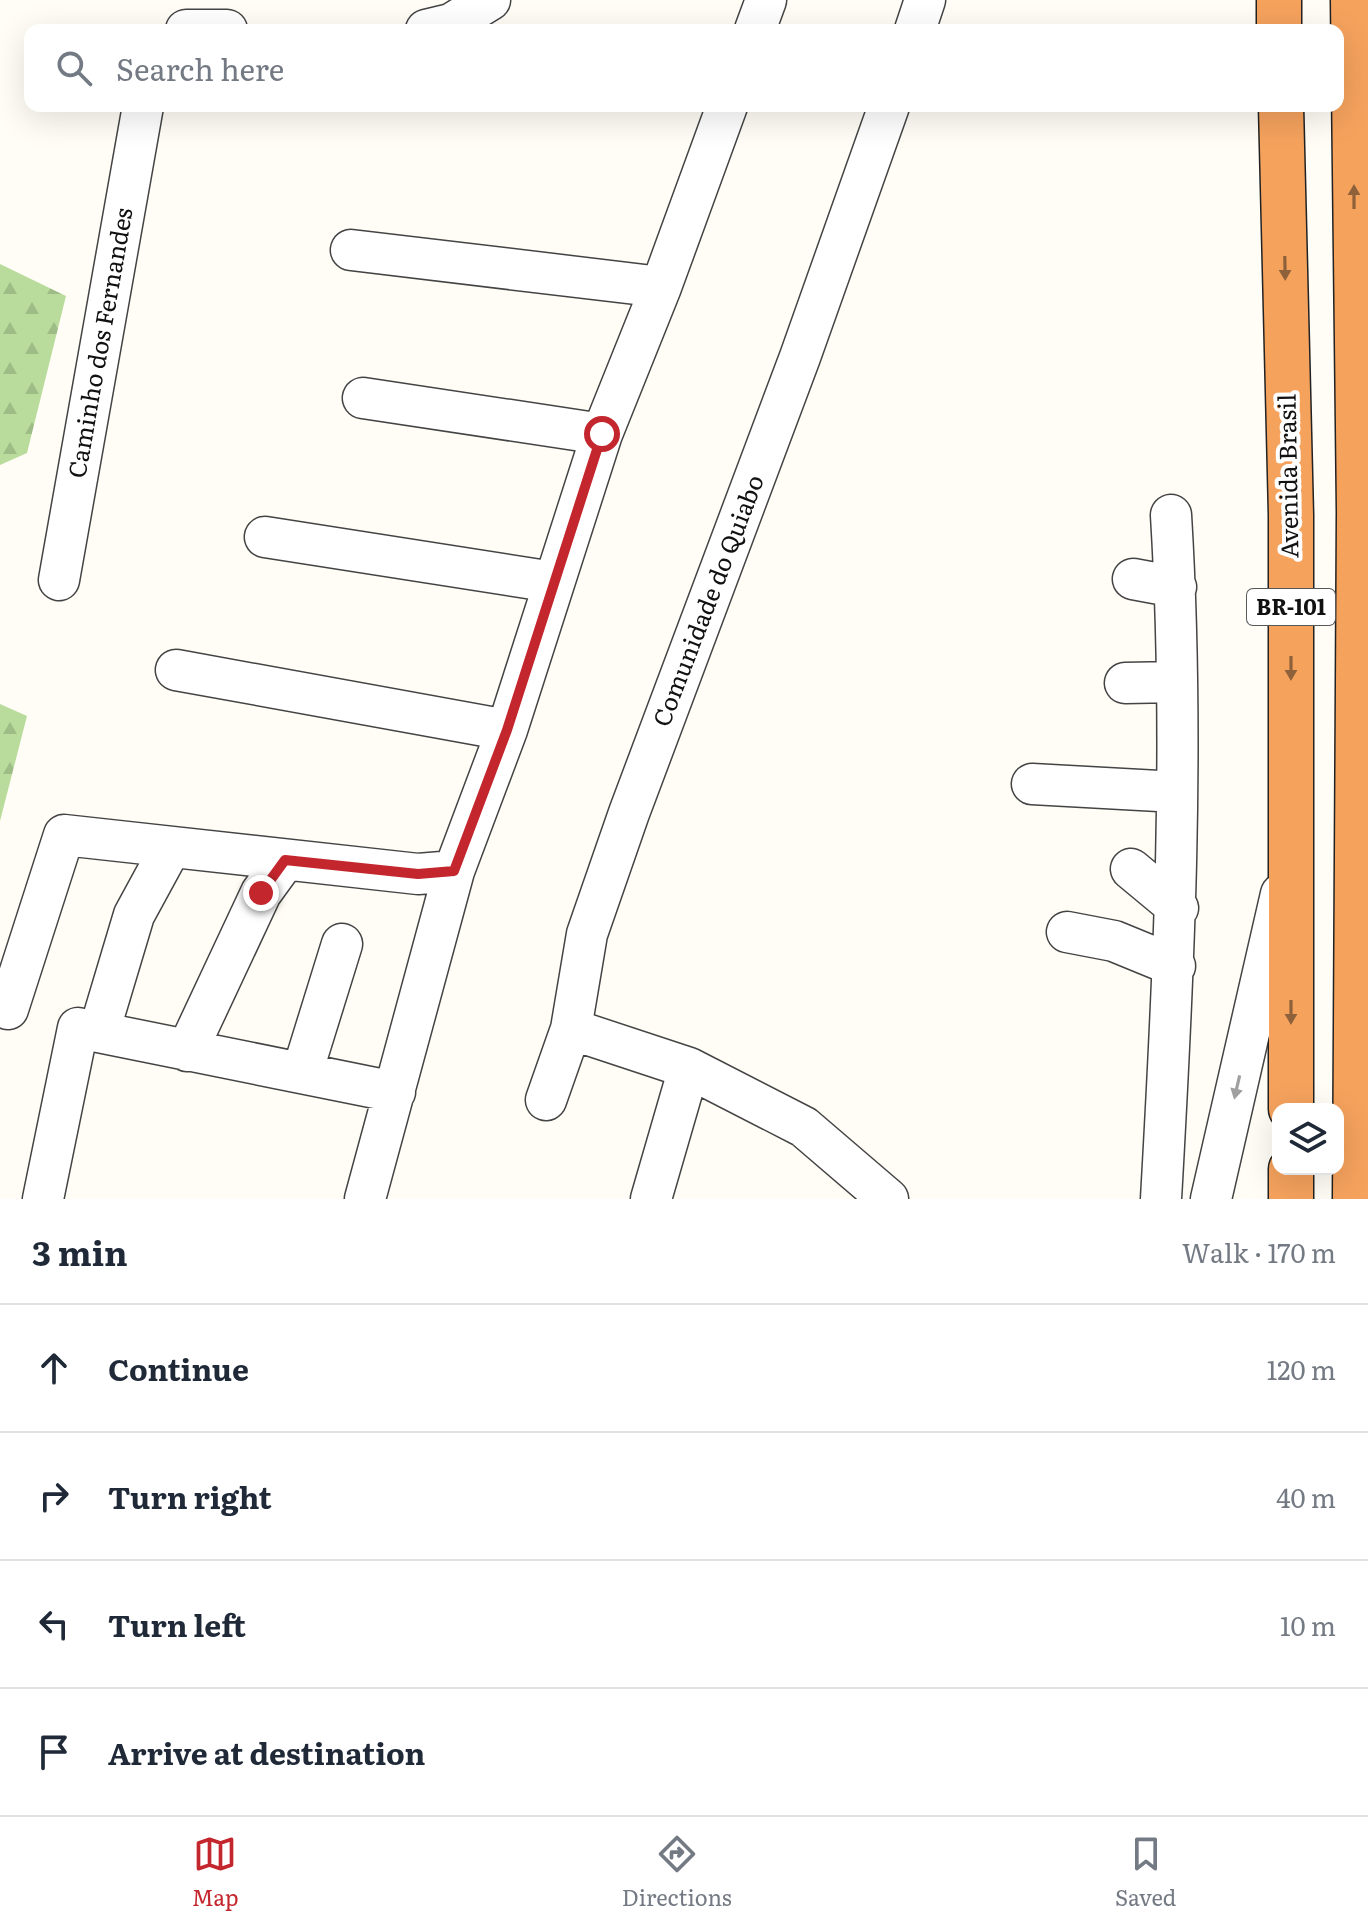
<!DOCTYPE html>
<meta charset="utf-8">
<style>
body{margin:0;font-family:Literata,serif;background:#f6f6f7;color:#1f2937}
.controls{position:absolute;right:24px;bottom:24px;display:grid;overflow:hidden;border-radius:16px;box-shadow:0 8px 32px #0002}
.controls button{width:72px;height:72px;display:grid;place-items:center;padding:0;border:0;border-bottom:2px solid #e0e1e3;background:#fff;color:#1f2937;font:40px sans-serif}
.stop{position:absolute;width:24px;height:24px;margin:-18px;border:6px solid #c4262e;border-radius:50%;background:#fff}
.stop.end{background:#c4262e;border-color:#fff;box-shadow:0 2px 8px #0008}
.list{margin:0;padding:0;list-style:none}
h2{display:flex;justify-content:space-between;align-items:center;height:104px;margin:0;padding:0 32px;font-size:34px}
h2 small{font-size:26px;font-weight:400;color:#747a83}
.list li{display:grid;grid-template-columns:52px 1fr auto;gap:24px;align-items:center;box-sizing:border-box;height:128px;padding:0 32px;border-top:2px solid #e0e1e3}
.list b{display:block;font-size:30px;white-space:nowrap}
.list em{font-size:26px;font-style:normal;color:#747a83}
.icon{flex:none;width:44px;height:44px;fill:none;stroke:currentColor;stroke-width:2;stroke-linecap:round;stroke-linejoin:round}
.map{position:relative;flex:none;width:1368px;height:1199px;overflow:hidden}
.search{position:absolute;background:#fff;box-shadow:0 8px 32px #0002;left:24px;right:24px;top:24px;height:88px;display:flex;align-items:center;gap:20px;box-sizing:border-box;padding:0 28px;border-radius:16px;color:#747a83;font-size:30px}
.sheet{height:616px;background:#fff}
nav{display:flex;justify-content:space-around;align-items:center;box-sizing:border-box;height:112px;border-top:2px solid #e0e1e3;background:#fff;font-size:22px;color:#747a83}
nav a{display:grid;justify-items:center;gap:4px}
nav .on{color:#c4262e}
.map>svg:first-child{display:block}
.forest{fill:url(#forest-firs)}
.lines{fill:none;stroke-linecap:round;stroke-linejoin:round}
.minor-casing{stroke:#444;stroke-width:43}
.highway-casing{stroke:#222;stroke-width:47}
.minor{stroke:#fff;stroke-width:40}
.highway{stroke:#f5a25d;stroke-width:44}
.oneway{fill:#8e613b}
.oneway2{fill:#a0a0a0}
.route{stroke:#c4262e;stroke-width:10}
.labels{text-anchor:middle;stroke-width:8;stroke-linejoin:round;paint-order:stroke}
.shield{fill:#fff;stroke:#585858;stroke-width:2}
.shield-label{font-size:22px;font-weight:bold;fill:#111}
.street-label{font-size:24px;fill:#111;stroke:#fff}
</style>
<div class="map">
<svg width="1368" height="1199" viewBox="0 0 1368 1199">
<defs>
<pattern id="forest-firs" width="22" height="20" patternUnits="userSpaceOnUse" patternTransform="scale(2)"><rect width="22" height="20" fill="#b9dc9c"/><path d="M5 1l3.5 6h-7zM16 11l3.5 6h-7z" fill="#9ebc85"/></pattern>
</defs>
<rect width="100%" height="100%" fill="#fffdf5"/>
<path class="forest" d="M0 264 66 296 27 453 0 465Z
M0 704 27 716 0 821Z"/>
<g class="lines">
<g class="minor-casing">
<path id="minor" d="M186 30H227
M426 30 451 24 490 0
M755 30 766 0
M915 30 925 0
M351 250 661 287
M363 398 602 434
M265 537 553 582
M1133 579 1176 587
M59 580 143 106
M176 670 507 730
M1125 683 1177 682
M1032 784 1177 792
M1131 869 1178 908
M1067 932 1114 941 1175 966
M8 1009 64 835 418 874 454 871 507 730 602 434 661 287 727 106
M571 1029 689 1068 651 1199
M99 1032 134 915 171 847
M187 1051 261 893 285 860
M689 1068 804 1127 888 1199
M302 1073 342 944
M546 1100 571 1029 587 934 629 813 800 357 889 106
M43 1199 78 1028 395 1092
M365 1199 454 871
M1161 1199C1174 971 1185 744 1171 515
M1211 1199 1281 894"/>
</g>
<g class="highway-casing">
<path id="highway" d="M1279 0V30
M1353 0 1359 512 1355 1199
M1281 106 1291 515V1109
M1291 1199V1169"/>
</g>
<use href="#minor" class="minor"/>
<use href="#highway" class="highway"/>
</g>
<defs><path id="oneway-solid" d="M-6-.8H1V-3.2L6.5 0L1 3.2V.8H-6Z" transform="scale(2)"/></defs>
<g class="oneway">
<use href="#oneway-solid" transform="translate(1354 197) rotate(-90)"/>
<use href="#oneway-solid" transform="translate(1285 268) rotate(89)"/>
<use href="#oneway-solid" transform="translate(1291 668) rotate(90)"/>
<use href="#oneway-solid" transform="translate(1291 1012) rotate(90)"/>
</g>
<use class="oneway2" href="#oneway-solid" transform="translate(1237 1087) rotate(103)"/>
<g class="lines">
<path class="route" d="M261 893 285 860 418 874 454 871 507 730 602 434"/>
</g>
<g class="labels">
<rect class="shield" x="1247" y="589" width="88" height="36" rx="6"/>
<g class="shield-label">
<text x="1291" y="615">BR-101</text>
</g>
<g class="street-label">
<text transform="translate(101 343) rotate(-80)" y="8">Caminho dos Fernandes</text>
<text transform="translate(1289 476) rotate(-91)" y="8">Avenida Brasil</text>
<text transform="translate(709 601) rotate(-69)" y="8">Comunidade do Quiabo</text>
</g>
</g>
</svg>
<div class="controls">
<button><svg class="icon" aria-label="layers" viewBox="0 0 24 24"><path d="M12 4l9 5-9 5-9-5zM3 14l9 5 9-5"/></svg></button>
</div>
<div class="stop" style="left:602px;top:434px"></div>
<div class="stop end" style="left:261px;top:893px"></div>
<div class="search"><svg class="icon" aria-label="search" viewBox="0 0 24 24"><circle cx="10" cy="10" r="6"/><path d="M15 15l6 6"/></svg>Search here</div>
</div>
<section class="sheet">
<h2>3 min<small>Walk · 170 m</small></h2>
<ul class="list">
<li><svg class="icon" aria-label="ahead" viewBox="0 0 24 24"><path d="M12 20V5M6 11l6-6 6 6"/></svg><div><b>Continue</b></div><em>120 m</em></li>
<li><svg class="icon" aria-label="right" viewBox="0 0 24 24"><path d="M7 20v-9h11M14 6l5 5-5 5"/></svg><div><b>Turn right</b></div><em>40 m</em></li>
<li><svg class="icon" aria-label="left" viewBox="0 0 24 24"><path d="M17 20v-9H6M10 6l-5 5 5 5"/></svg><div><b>Turn left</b></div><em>10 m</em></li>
<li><svg class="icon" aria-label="arrive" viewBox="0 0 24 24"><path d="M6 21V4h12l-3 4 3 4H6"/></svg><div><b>Arrive at destination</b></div></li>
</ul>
</section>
<nav>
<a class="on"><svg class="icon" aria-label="map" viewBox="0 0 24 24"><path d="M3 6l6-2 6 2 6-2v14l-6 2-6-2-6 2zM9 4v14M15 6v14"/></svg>Map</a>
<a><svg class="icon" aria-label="directions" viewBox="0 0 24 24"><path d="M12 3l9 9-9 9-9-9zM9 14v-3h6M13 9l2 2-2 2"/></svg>Directions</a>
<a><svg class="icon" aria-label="saved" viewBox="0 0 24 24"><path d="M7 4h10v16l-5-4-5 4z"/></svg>Saved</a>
</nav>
